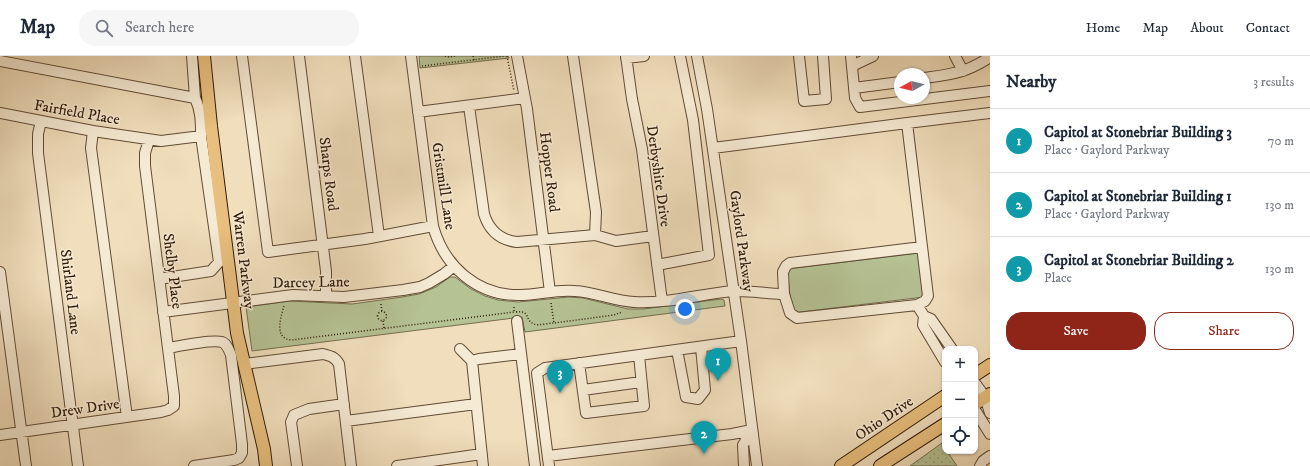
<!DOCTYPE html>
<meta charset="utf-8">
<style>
body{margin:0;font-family:"IM FELL DW Pica",serif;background:#f6f6f7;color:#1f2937}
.controls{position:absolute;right:12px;bottom:12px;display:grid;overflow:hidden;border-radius:8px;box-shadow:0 1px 3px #0004}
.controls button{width:36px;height:36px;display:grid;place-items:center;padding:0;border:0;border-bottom:1px solid #e0e1e3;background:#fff;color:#1f2937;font:20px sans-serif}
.compass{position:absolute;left:894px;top:12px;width:36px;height:36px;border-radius:50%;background:#fff;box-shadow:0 1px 3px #0004;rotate:262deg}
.you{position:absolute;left:685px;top:253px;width:14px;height:14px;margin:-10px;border:3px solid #fff;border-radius:50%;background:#1a73e8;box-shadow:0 0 0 6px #1a73e833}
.badge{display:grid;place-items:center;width:26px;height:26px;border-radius:50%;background:#8f2418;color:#fff;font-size:13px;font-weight:700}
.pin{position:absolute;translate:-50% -33px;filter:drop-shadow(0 1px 2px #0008)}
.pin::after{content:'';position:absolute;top:21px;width:14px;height:12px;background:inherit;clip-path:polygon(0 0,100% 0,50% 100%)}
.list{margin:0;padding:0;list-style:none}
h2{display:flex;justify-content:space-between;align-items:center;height:52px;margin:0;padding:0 16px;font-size:17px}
h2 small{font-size:13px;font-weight:400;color:#747a83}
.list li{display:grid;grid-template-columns:26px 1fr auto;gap:12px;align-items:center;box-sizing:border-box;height:64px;padding:0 16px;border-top:1px solid #e0e1e3}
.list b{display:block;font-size:15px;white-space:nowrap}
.list p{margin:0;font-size:13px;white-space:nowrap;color:#747a83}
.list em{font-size:13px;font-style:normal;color:#747a83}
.actions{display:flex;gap:8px;padding:12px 16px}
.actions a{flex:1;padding:9px 0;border:1px solid #8f2418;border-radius:16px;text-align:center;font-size:14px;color:#8f2418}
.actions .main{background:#8f2418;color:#fff}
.icon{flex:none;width:22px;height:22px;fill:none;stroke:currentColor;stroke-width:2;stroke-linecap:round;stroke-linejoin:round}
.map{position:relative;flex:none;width:990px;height:410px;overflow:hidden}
header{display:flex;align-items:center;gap:24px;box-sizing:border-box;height:56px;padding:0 20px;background:#fff;border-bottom:1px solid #e0e1e3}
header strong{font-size:19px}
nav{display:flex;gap:22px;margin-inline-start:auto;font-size:14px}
.search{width:280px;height:36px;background:#f6f6f7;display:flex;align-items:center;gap:10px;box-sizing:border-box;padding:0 14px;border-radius:16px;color:#747a83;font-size:15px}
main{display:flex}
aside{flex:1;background:#fff}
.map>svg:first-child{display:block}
.grass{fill:url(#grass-dots);stroke:#736e4e}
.green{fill:#b5c294;stroke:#736e4e}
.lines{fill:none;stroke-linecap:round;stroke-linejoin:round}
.minor-casing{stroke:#614b35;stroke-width:12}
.major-casing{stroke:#311a08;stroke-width:14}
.path{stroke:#311a08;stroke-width:1.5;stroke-dasharray:1 2;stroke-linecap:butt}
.minor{stroke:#f5ead3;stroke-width:10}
.major{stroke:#e8bf7e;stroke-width:12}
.labels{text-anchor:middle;stroke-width:3;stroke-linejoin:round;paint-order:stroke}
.street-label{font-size:15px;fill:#311a08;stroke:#f5ead3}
</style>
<header>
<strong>Map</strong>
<div class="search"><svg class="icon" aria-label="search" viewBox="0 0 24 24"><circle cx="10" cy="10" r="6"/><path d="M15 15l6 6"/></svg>Search here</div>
<nav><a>Home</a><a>Map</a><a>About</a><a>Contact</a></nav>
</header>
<main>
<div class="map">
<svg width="990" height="410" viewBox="0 0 990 410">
<defs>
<pattern id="grass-dots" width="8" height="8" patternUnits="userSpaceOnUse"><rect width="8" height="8" fill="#b5c294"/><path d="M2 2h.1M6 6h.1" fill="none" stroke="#9ca67e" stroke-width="1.8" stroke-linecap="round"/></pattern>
</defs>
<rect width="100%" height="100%" fill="#f0debc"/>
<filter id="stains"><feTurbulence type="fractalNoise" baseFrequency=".005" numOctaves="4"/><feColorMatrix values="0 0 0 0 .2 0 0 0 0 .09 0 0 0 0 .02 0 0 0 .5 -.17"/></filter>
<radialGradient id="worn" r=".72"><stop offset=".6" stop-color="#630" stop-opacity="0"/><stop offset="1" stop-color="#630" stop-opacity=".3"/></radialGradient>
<path class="grass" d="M942 387 945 392V395H947L957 410H910Z"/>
<path class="green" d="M419 0H508L509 2 420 12Z
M919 197 924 241 792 257 787 213Z
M450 221H455L471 233 485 240 498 244 518 246 569 241 583 242 628 253H643L721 243 724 244 725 250 525 276 522 261 252 295 246 251 290 245 352 248 402 241 419 238 436 231Z"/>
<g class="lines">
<g class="minor-casing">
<path id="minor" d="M192 0 195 42
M242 0 268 196 365 183 433 170
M299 0 326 215V240
M355 0 379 180
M411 0 433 170C444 210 477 240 520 239 539 239 556 233 575 235 595 236 614 245 634 246 667 248 700 238 733 235 750 234 767 238 784 238
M517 0 527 53 550 236
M573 0 596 156 595 179
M626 0 632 43 642 93 662 245
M697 0 707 53 741 285 757 410
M799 0 804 45 826 43 823 0
M851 0 855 42 860 51 990 35
M955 0 963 15
M626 2 644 0
M0 5 195 42C201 54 201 66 201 80L219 206 211 215 159 223
M852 10 873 0
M924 22C952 18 966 17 990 1
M854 32 900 26
M469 50 484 158C489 174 499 184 517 186L595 179 616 185 653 180
M418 56 525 42
M0 57 93 75 161 85 201 80
M41 65 38 78V97L78 410
M907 67 990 57
M93 75 91 92 127 361
M713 92 907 67 928 240 925 245 917 249 797 262 790 257 784 238 783 216 786 210 790 207 922 191
M657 209 709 199 693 64 680 0
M0 216 26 410
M917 249 924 260 923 269 945 306
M163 256 293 239 344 241 403 234 420 231 429 227 444 218 454 210
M924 260 931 263 952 293
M517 265 535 410
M168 292C179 290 212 283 222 286 227 288 229 294 231 299L242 388V397L239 402 234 404 194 410
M460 293 472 305 483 410
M677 294 686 341 698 343 705 334 701 291
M472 305 479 303 521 298
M579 307 586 357 644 350 639 299
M244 308 323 298C331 300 335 301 339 308L351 410
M975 327 985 341 990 357
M583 334 641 326
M975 354 990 378
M346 365 476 348
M0 379 161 356 168 354 174 350V340L145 110V97L149 84
M548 400 732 378 752 374
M297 410 291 366 294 359 309 353 344 348
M397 410 482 398
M549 410 537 317 545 312 741 285
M744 410 743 389 752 374
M980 410 983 405 990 400"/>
</g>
<g class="major-casing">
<path id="major" d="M204 0 211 70 237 277 264 393 266 410
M975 319 990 309
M975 348 990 338
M841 410 945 340
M880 410 945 368"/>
</g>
<path class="path" d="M445 0 449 1 455 0
M473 0 474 4
M507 0 514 35
M422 10 505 0
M551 247 554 267 614 259 622 256
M381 248 382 256
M284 250C281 261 273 283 292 284L514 256
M514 255V250
M377.5 260a4.5 4.5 0 1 1 9 0a4.5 4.5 0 1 1-9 0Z
M516 256C531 254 524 264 534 268 539 270 548 267 554 267
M383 265 384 272"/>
<use href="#minor" class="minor"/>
<use href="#major" class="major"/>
</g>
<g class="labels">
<g class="street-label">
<text transform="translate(77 56) rotate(10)" y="5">Fairfield Place</text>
<text transform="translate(550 116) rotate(83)" y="5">Hopper Road</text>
<text transform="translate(329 118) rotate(83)" y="5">Sharps Road</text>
<text transform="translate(659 120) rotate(82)" y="5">Derbyshire Drive</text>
<text transform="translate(444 130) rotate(81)" y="5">Gristmill Lane</text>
<text transform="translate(742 185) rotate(82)" y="5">Gaylord Parkway</text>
<text transform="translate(244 204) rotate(83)" y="5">Warren Parkway</text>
<text transform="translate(173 215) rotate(83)" y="5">Shelby Place</text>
<text transform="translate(311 226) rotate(-1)" y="5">Darcey Lane</text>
<text transform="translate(71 236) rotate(83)" y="5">Shirland Lane</text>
<text transform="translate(85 352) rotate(-8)" y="5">Drew Drive</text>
<text transform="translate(884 362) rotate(-34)" y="5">Ohio Drive</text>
</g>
</g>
<rect width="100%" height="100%" filter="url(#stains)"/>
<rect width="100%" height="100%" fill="url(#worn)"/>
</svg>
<div class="controls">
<button>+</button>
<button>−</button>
<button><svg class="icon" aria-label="locate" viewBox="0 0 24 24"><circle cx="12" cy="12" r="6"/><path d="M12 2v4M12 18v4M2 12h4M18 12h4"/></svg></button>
</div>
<svg class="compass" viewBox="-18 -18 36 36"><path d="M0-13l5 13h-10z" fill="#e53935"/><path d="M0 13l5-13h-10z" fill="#747a83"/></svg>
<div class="you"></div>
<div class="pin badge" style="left:718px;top:325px;background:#0f9aa8">1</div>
<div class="pin badge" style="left:704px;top:398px;background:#0f9aa8">2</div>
<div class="pin badge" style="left:560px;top:337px;background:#0f9aa8">3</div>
</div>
<aside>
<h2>Nearby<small>3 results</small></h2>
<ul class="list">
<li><span class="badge" style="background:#0f9aa8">1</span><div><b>Capitol at Stonebriar Building 3</b><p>Place · Gaylord Parkway</p></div><em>70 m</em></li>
<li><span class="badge" style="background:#0f9aa8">2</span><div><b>Capitol at Stonebriar Building 1</b><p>Place · Gaylord Parkway</p></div><em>130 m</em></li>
<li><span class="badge" style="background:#0f9aa8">3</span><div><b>Capitol at Stonebriar Building 2</b><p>Place</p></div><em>130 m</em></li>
</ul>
<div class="actions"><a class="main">Save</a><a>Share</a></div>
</aside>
</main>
